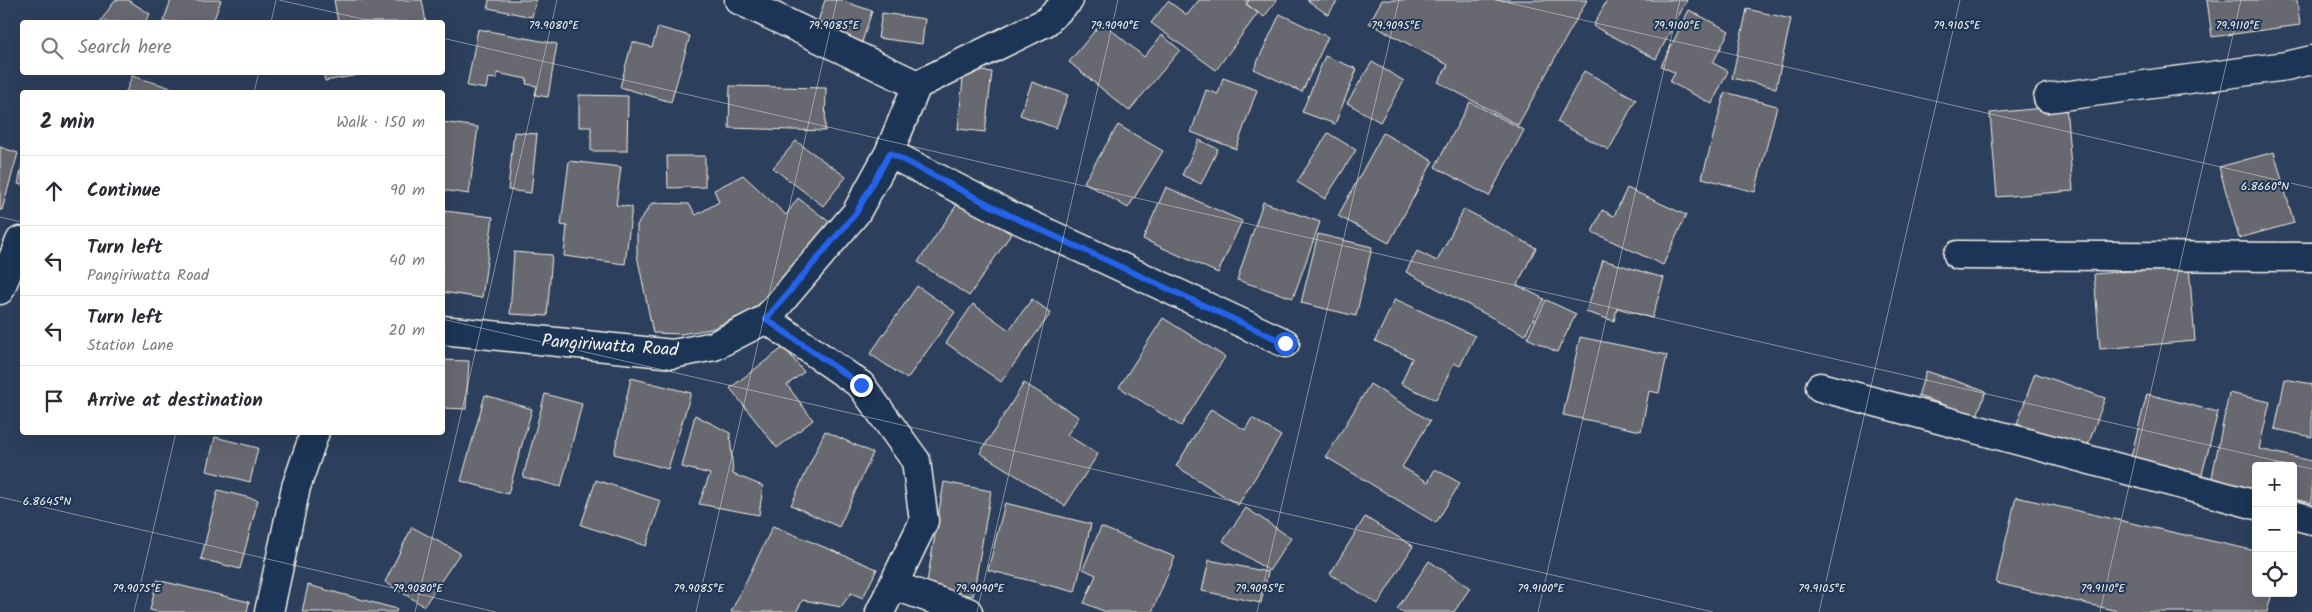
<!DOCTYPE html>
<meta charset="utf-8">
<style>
body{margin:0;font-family:Kalam,sans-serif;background:#f2f2f3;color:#2b2b33}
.controls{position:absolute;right:15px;bottom:15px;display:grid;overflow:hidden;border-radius:5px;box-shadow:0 5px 20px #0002}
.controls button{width:45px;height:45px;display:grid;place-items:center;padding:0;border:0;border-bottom:1px solid #e1e1e2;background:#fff;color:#2b2b33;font:25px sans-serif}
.stop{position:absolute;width:15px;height:15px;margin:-11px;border:4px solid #2563eb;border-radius:50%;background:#fff}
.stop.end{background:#2563eb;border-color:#fff;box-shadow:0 1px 5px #0008}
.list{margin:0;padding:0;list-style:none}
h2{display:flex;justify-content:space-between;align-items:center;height:65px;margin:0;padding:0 20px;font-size:21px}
h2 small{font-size:16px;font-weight:400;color:#7c7c81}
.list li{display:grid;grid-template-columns:32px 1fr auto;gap:15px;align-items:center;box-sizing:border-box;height:70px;padding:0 20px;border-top:1px solid #e1e1e2}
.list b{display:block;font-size:19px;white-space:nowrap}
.list p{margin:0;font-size:16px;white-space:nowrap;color:#7c7c81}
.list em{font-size:16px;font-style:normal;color:#7c7c81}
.icon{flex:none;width:28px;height:28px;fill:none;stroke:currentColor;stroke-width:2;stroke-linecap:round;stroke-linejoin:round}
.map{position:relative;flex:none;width:2312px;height:612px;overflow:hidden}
.search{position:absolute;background:#fff;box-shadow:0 5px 20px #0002;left:20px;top:20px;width:425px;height:55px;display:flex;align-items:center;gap:12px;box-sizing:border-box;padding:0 18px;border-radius:5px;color:#7c7c81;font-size:19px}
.panel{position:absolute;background:#fff;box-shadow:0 5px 20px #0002;left:20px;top:90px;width:425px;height:345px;border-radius:5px}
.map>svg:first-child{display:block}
.building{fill:#676871;stroke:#f4f1e8}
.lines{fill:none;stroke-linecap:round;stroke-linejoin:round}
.minor-casing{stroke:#f4f1e8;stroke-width:31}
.minor{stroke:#1d3557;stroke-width:28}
.route{stroke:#2563eb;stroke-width:6}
.ticks{fill:none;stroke:#f4f1e8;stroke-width:1;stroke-opacity:0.45}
.labels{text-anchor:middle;stroke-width:4;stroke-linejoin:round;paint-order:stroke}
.street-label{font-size:18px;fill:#f4f1e8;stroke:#1d3557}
.ticks-label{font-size:12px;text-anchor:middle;fill:#f4f1e8;stroke:#1d3557;stroke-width:4;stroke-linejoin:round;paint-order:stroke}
</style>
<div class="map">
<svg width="2312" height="612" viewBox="0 0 2312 612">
<rect width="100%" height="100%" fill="#2c3f5c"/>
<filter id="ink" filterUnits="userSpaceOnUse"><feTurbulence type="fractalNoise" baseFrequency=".02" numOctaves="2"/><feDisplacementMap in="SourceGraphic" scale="10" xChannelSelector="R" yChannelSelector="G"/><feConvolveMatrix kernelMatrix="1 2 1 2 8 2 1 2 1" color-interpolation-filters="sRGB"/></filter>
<g filter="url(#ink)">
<path class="building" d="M115 0H128L150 14 145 22H100Z
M171 0H221L213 22H163Z
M334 0H422L426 22H338Z
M489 0H536L532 17 488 8Z
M825 0H840L872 11 862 42 816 27Z
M1199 0H1249L1246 4 1258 13 1216 70 1151 23 1168 1 1187 15Z
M1249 0H1277L1264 17 1246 4Z
M1307 0H1338L1328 15Z
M1382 0H1587L1518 125 1438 82 1448 65 1369 23Z
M1607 0H1687L1656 59 1593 26Z
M2207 0H2297L2300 25 2212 37Z
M1747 9 1791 19 1776 88 1732 78Z
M1689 10 1729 31 1713 63 1728 71 1712 104 1670 82 1675 73 1661 66Z
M882 13 925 19 922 44 878 38Z
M1280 14 1328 37 1302 92 1254 69Z
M1102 22 1144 57 1162 35 1180 50 1129 111 1069 62Z
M658 27 690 36 671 102 620 87 632 42 652 47Z
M478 29 557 44 548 97 535 95 537 86 526 84 527 79 497 73V79L488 78 486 89 467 86Z
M1325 56 1357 69 1335 124 1302 112Z
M1372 62 1404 81 1380 122 1347 103Z
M964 69 992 72 985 132 958 129Z
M1584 71 1636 99 1609 150 1557 122Z
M323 72H375L325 81Z
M132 76 185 92H126Z
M1223 78 1257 90 1236 149 1191 132 1206 90 1218 94Z
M1032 82 1068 95 1056 128 1020 115Z
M730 86 826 88 825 131 729 128Z
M1725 92 1777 106 1755 192 1702 178Z
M579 95 628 96 627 151H591V127H579Z
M1470 102 1524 130 1489 196 1435 167Z
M2066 106 2073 191 1997 197 1990 113Z
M442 122 478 127 469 194 442 190Z
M1118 125 1163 151 1128 208 1084 182Z
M514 132 537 134 531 193 508 190Z
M1328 133 1356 150 1325 199 1297 182Z
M1383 133 1433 161 1389 243 1338 216Z
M1199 140 1218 149 1201 184 1182 175Z
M796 141 846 177 823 206 773 168Z
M0 147 18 153 2 210H0Z
M2274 152 2294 223 2239 238 2219 167Z
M667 156H705V187L668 188Z
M569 161 621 167 616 205 632 207 625 264 564 256 567 226 561 225Z
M22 165V185L18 184Z
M743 175 786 215 798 198 832 224 783 286 750 311 711 329 681 334 653 333 637 255V225L652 203 689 204 696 215 719 202 714 190Z
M1166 187 1242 221 1218 273 1143 239Z
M1627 188 1686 215 1663 265 1592 232 1602 210 1614 216Z
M960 200 1011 234 969 296 918 262Z
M1263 202 1320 222 1293 298 1237 280Z
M1464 209 1536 248 1517 285 1544 299 1525 335 1406 272 1417 251 1437 261Z
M445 211 493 217 482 298 442 292V229Z
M1318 234 1372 247 1356 316 1301 303Z
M514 252 552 255 547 316 510 314Z
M1603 260 1664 278 1652 318 1617 308 1614 321 1586 312Z
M2189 266 2195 341 2100 349 2094 274Z
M917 286 955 312 907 379 870 354Z
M1032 299 1051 313 1001 382 946 343 973 304 1009 330Z
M1395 299 1475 336 1460 366 1454 363 1436 400 1401 384 1412 358 1375 341Z
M1546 300 1576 314 1557 352 1527 338Z
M1163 318 1225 357 1181 426 1119 387Z
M1580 337 1667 355 1659 393 1649 391 1641 431 1563 415Z
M784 347 804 372 787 385 813 420 777 448 730 388Z
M442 360 469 361 466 409 442 408Z
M1926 371 1986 391 1977 416 1918 396Z
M2035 373 2105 398 2087 448 2017 424Z
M631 378 691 393 668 469 614 454Z
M2285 379 2312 384V437L2275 429Z
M1024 383 1079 417 1067 435 1098 454 1065 506 980 453Z
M1370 384 1430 421 1402 467 1428 482 1435 469 1460 483 1436 523 1326 457Z
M2229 393 2270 402 2259 449 2312 461V503L2293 499V466H2256V491L2211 482Z
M545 394 582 404 561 487 523 477Z
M2147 394 2218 412 2200 482 2129 464Z
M485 395 532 409 508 494 461 481Z
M1211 409 1245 430 1252 418 1281 436 1238 505 1176 466Z
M695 415 730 433 733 474 763 486 759 515 699 504 710 474 682 467Z
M825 431 873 453 839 527 791 505Z
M215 437 258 448 250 482 207 471Z
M596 480 661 501 646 546 581 525Z
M944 482 991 491 973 596 926 588Z
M218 490 258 500 240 569 201 559Z
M2016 497 2256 551V593H2272L2267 612H2122L1996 583Z
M1005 503 1091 524 1075 592 988 570Z
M1246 508 1291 538 1269 571 1223 541Z
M1365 517 1413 546 1378 604 1330 574Z
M773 526 877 569 863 598 851 593 841 607 803 600 796 612H731Z
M412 527 460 553 424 606 385 582Z
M1101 527 1175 557 1152 612H1106L1084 603 1096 575 1083 569Z
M1209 560 1268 572 1261 603 1202 591Z
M1429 561 1470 588 1454 612H1402L1397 609Z
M157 580 249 602 247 612H158L150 610Z
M308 585 397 609 396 612H302Z"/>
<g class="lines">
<g class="minor-casing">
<path id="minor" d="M739 0 917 85
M2048 98 2286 66 2312 60
M889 153 1011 216 1285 343
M1958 255 2312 257
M0 290 20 241
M766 319 861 385 916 461 924 521 880 612
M442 330 673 354 714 346 766 319 856 213 889 153 917 85 1046 22 1069 0
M1820 387 2256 505
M2293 515 2312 520
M893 585 968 612
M269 612 296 487 315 432"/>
</g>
<use href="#minor" class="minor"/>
</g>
</g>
<g class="lines" filter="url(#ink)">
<path class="route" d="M861 385 766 319 856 213 890 153 1011 216 1285 343"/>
</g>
<path class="ticks" d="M279 0 376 22M1496 0 2312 188M271 22 276 0M442 38 2312 469M254 92 259 72M0 217 22 222M442 319 1713 612M0 497 496 612M134 612 176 432M415 612 557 0M696 612 837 0M977 612 1118 0M1257 612 1399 0M1538 612 1680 0M1819 612 1960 0M2100 612 2241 0"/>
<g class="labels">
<g class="street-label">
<text transform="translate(610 345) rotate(4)" y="6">Pangiriwatta Road</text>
</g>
</g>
<g class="ticks-label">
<text x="554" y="29">79.9080°E</text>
<text x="834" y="29">79.9085°E</text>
<text x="1115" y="29">79.9090°E</text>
<text x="1396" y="29">79.9095°E</text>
<text x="1677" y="29">79.9100°E</text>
<text x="1957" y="29">79.9105°E</text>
<text x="2238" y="29">79.9110°E</text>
<text x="2265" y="190">6.8660°N</text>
<text x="47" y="505">6.8645°N</text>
<text x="137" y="592">79.9075°E</text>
<text x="418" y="592">79.9080°E</text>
<text x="699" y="592">79.9085°E</text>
<text x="980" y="592">79.9090°E</text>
<text x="1260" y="592">79.9095°E</text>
<text x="1541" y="592">79.9100°E</text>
<text x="1822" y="592">79.9105°E</text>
<text x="2103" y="592">79.9110°E</text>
</g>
</svg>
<div class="controls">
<button>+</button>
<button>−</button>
<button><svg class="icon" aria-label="locate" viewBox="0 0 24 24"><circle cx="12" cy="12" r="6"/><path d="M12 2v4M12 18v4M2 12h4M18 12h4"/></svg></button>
</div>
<div class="stop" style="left:1285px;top:343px"></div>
<div class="stop end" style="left:861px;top:385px"></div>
<div class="search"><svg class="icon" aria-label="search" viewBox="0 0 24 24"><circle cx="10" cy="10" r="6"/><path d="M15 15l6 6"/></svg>Search here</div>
<section class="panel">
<h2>2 min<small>Walk · 150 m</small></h2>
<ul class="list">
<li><svg class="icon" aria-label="ahead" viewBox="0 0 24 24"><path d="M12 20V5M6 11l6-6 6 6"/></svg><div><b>Continue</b></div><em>90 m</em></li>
<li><svg class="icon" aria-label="left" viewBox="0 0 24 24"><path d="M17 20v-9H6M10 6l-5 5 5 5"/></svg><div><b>Turn left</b><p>Pangiriwatta Road</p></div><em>40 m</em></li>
<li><svg class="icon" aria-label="left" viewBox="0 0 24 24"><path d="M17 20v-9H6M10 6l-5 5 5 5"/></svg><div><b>Turn left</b><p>Station Lane</p></div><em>20 m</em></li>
<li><svg class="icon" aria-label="arrive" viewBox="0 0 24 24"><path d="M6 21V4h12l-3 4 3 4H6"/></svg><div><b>Arrive at destination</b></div></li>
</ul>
</section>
</div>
